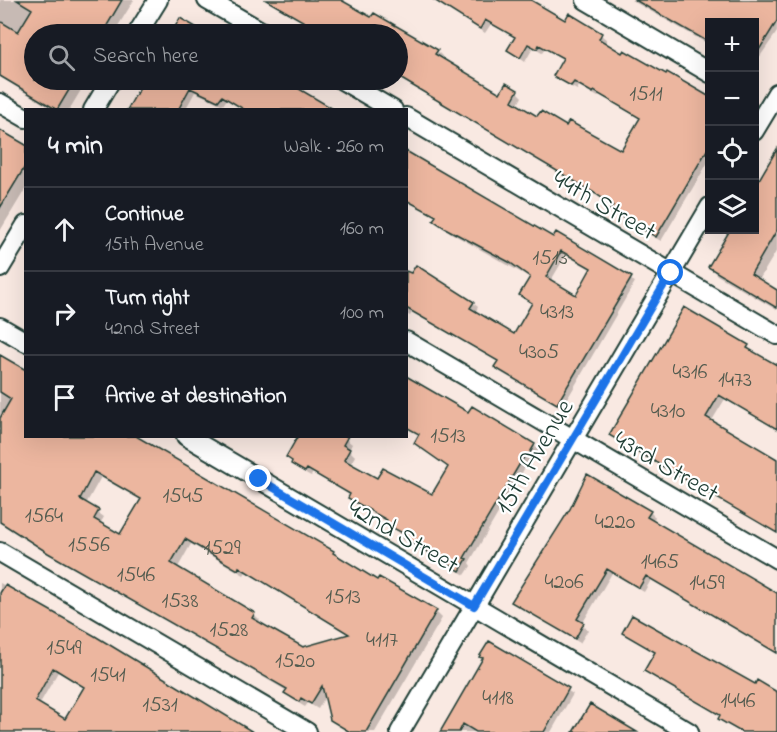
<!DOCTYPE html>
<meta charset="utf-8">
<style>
body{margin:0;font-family:"Indie Flower",sans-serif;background:#20242c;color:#f1f3f6}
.controls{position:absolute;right:18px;top:18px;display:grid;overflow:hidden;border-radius:0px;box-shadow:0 6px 24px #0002}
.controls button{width:54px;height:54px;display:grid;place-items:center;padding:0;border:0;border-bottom:2px solid #363941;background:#171b24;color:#f1f3f6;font:30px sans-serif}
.stop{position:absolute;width:18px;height:18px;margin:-14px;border:4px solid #1a73e8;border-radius:50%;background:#fff}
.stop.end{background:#1a73e8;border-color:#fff;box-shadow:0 2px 6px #0008}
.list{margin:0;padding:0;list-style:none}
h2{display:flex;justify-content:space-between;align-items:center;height:78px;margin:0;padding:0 24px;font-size:26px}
h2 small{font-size:20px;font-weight:400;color:#9ea1a6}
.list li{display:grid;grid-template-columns:39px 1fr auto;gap:18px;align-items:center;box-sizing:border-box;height:84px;padding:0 24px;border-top:2px solid #363941}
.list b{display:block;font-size:22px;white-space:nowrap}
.list p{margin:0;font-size:20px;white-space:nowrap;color:#9ea1a6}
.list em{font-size:20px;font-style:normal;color:#9ea1a6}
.icon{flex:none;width:33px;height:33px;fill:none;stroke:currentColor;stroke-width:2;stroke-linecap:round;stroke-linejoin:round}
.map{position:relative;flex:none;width:777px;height:732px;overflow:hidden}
.search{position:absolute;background:#171b24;box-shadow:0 6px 24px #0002;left:24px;top:24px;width:384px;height:66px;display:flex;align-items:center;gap:15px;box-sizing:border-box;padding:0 21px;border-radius:33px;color:#9ea1a6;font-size:22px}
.panel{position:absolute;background:#171b24;box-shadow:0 6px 24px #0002;left:24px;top:108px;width:384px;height:330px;border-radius:0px}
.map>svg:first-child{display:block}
.shadow{fill:#0003;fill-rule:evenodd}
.building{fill:#ecb69f;stroke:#1f3d34;stroke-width:1.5;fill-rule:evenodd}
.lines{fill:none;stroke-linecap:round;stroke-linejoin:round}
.minor-casing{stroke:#1f3d34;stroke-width:22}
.minor{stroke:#fff;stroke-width:18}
.route{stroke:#1a73e8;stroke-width:8}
.labels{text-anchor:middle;stroke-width:4.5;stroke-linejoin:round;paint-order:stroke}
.number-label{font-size:22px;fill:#525b4f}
.street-label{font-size:26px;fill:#1f3d34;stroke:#fff}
</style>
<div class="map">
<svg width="777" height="732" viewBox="0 0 777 732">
<rect width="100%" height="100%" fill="#f9e9e2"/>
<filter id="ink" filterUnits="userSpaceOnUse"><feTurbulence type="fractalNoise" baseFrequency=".0167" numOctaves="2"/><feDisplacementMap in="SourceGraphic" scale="12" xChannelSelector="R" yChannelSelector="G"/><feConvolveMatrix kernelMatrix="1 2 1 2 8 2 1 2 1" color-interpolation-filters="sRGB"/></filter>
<g filter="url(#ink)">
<path class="shadow" d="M0 0H134L113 34H34V80H87L69 110H54L0 77Z
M265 0H338L437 51 442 56 441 59 500 95 517 92 522 97 517 106 538 119 622 152 641 119 600 95 598 97 579 86 577 90 560 81 555 75 564 60 545 49 542 53 533 48 525 62 509 50 516 38 491 24 485 33 453 12 443 0H528L566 22 570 15 601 35 607 40 604 44 710 99V159L661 241 617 215 612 210 614 207 603 199 398 78V34H324Z
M631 0H777V32L754 65V22H710V45Z
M146 80H281L332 110H245L227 99 223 105 195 92 185 110H128Z
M0 132 26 147V188L0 231Z
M777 152V250L759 280 777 290V310L717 275 710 267 732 230H754Z
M406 199 554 239 635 282 562 408 500 372 496 367 499 362 412 312 410 316 406 314V273L473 303 478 307 475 313 515 336 533 304 521 295 531 278 451 233 440 224 437 217ZM566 255 592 270 576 297 550 282Z
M748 346 752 353 777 367V429L725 399 711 422 777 460V534L611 434Z
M0 356 26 436 333 552 378 582 436 612 442 618 375 732H348L331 719 326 695 318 709 308 703 305 707 292 699 286 693 287 691 0 523ZM101 477 142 501 120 536 100 524 104 517 86 504ZM191 544 244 575 246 572 349 635 303 649 258 623 260 620 254 614 177 569Z
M469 414 534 445 539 450 533 460 530 459 469 563 471 566 465 575 410 543 388 522 355 503 350 498 351 496 313 473 311 476 298 469 288 457 342 436 352 444 349 450 355 456 350 465 377 481 433 496 449 468 416 443 420 435 415 430Z
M650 512 655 517 652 522 777 594V654L651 580 644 592 612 573 582 624 588 630 580 643 513 602Z
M0 583 94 637 251 732H0ZM58 672 85 688 66 721 39 705Z
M624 633 777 694V732H740L725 724 720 718 721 716 651 676 646 671 656 654Z
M489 643 573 694 551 732H441L484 659 481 656Z"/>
<path class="building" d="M17 0H122L102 34H76L59 25 53 34H34V80H75L57 110 0 76V21L18 32 32 9Z
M266 0H341L371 17 374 13 438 50 435 54 500 93 506 83 518 90 512 101 537 116 541 111 566 126 569 121 621 150 640 118 594 91 593 93 574 82 571 86 553 76 563 58 539 45 537 49 528 44 520 58 507 50 515 37 485 20 480 29 434 0H531L565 20 569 13 602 33 599 39 622 53 624 50 666 74 667 72 710 97V145L656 237 610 210 613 206 596 194 398 77V34H325Z
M635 0H777V21L754 58V22H710V43Z
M180 18 208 34H171Z
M144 80H284L335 110H245L222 96 218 101 190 88 178 110H127Z
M0 130 26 145V165L0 208Z
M777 149V230L751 274 777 290V308L708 267 730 230H754V188Z
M406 151 553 237 556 232 632 277 557 404 494 367 498 361 406 308V271L411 273 416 265 474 302 470 308 514 334 532 303 519 295 530 277 509 262 445 228 433 220 436 216 406 200ZM561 251 591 268 576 295 546 277Z
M684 307 749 345 747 348 777 365V429L719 395 706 417 777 459V533L609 435Z
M0 355 26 370V436H136L334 551 333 553 377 580 379 577 437 610 366 732H350L330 720 322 686 311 704 301 698 299 702 284 693 287 689 48 553 0 522V418L11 399 0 392ZM94 472 141 499 120 534 94 519 99 510 80 499ZM185 539 238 570 239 567 349 634 303 647 280 634 252 618 255 613 171 563Z
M406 376 468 412 472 406 535 444 528 456 525 455 464 558 467 559 460 571 403 538 405 534 385 524 387 520 348 498 350 494 307 469 305 472 291 464 292 461 286 457 298 436H348L343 445 350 449 344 460 377 478 383 468 432 494 448 467 414 443 419 434 406 427Z
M587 474 651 511 647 517 777 593V653L646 576 639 588 607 569 577 619 584 623 575 639 511 602 570 509Z
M5 585 95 636 253 732H0V593ZM53 668 84 687 65 719 35 701Z
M632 615 755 684 757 680 777 692V732H741L718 719 720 715 644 671 655 652 622 633Z
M489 641 569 688 544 732H476L463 724 459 732H440L483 658 479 657Z
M590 704 615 719 637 732H573Z"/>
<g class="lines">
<g class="minor-casing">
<path id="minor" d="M207 0 266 34
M586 0 710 73
M137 34 158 0
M342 80 393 110
M0 103 26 118
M93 110 111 80
M406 117 777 335
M754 131 777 93
M0 268 26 225
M0 327 26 342
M406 341 777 559
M186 436 689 732
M0 552 307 732
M400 732 710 207"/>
</g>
<use href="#minor" class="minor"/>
</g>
</g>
<g class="lines" filter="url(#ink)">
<path class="route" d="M259 479 474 606 671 273"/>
</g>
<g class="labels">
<g class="number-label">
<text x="646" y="100">1511</text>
<text x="550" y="264">1513</text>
<text x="557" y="318">4313</text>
<text x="539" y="358">4305</text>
<text x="690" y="378">4316</text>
<text x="735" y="386">1473</text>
<text x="668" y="417">4310</text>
<text x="448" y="442">1513</text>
<text x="183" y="502">1545</text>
<text x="44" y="522">1564</text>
<text x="615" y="528">4220</text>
<text x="89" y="551">1556</text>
<text x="222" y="554">1529</text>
<text x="660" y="568">1465</text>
<text x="136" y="581">1546</text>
<text x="564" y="588">4206</text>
<text x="707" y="589">1459</text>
<text x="343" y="603">1513</text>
<text x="180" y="607">1538</text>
<text x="229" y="636">1528</text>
<text x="382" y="646">4117</text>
<text x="64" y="654">1549</text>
<text x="295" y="667">1520</text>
<text x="108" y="681">1541</text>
<text x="498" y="704">4118</text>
<text x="738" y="707">1446</text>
<text x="160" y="711">1531</text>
</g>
<g class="street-label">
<text transform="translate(605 204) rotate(30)" y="9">44th Street</text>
<text transform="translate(533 456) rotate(-59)" y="9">15th Avenue</text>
<text transform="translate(667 465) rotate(30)" y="9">43rd Street</text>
<text transform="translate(404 535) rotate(30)" y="9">42nd Street</text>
</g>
</g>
</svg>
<div class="controls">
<button>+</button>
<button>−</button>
<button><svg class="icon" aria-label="locate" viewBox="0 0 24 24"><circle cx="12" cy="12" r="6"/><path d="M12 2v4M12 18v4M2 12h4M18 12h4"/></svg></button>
<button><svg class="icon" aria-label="layers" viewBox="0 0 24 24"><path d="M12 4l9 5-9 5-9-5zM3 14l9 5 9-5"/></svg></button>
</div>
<div class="stop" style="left:671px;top:273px"></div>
<div class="stop end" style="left:259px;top:479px"></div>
<div class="search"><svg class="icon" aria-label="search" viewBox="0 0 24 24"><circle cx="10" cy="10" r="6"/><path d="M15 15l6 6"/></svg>Search here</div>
<section class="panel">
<h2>4 min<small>Walk · 260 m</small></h2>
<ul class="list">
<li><svg class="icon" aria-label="ahead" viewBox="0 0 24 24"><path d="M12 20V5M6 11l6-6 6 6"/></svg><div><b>Continue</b><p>15th Avenue</p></div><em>160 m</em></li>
<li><svg class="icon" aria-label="right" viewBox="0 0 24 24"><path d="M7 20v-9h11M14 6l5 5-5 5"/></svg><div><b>Turn right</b><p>42nd Street</p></div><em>100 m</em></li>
<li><svg class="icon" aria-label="arrive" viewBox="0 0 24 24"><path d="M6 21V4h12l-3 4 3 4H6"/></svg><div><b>Arrive at destination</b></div></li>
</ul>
</section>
</div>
